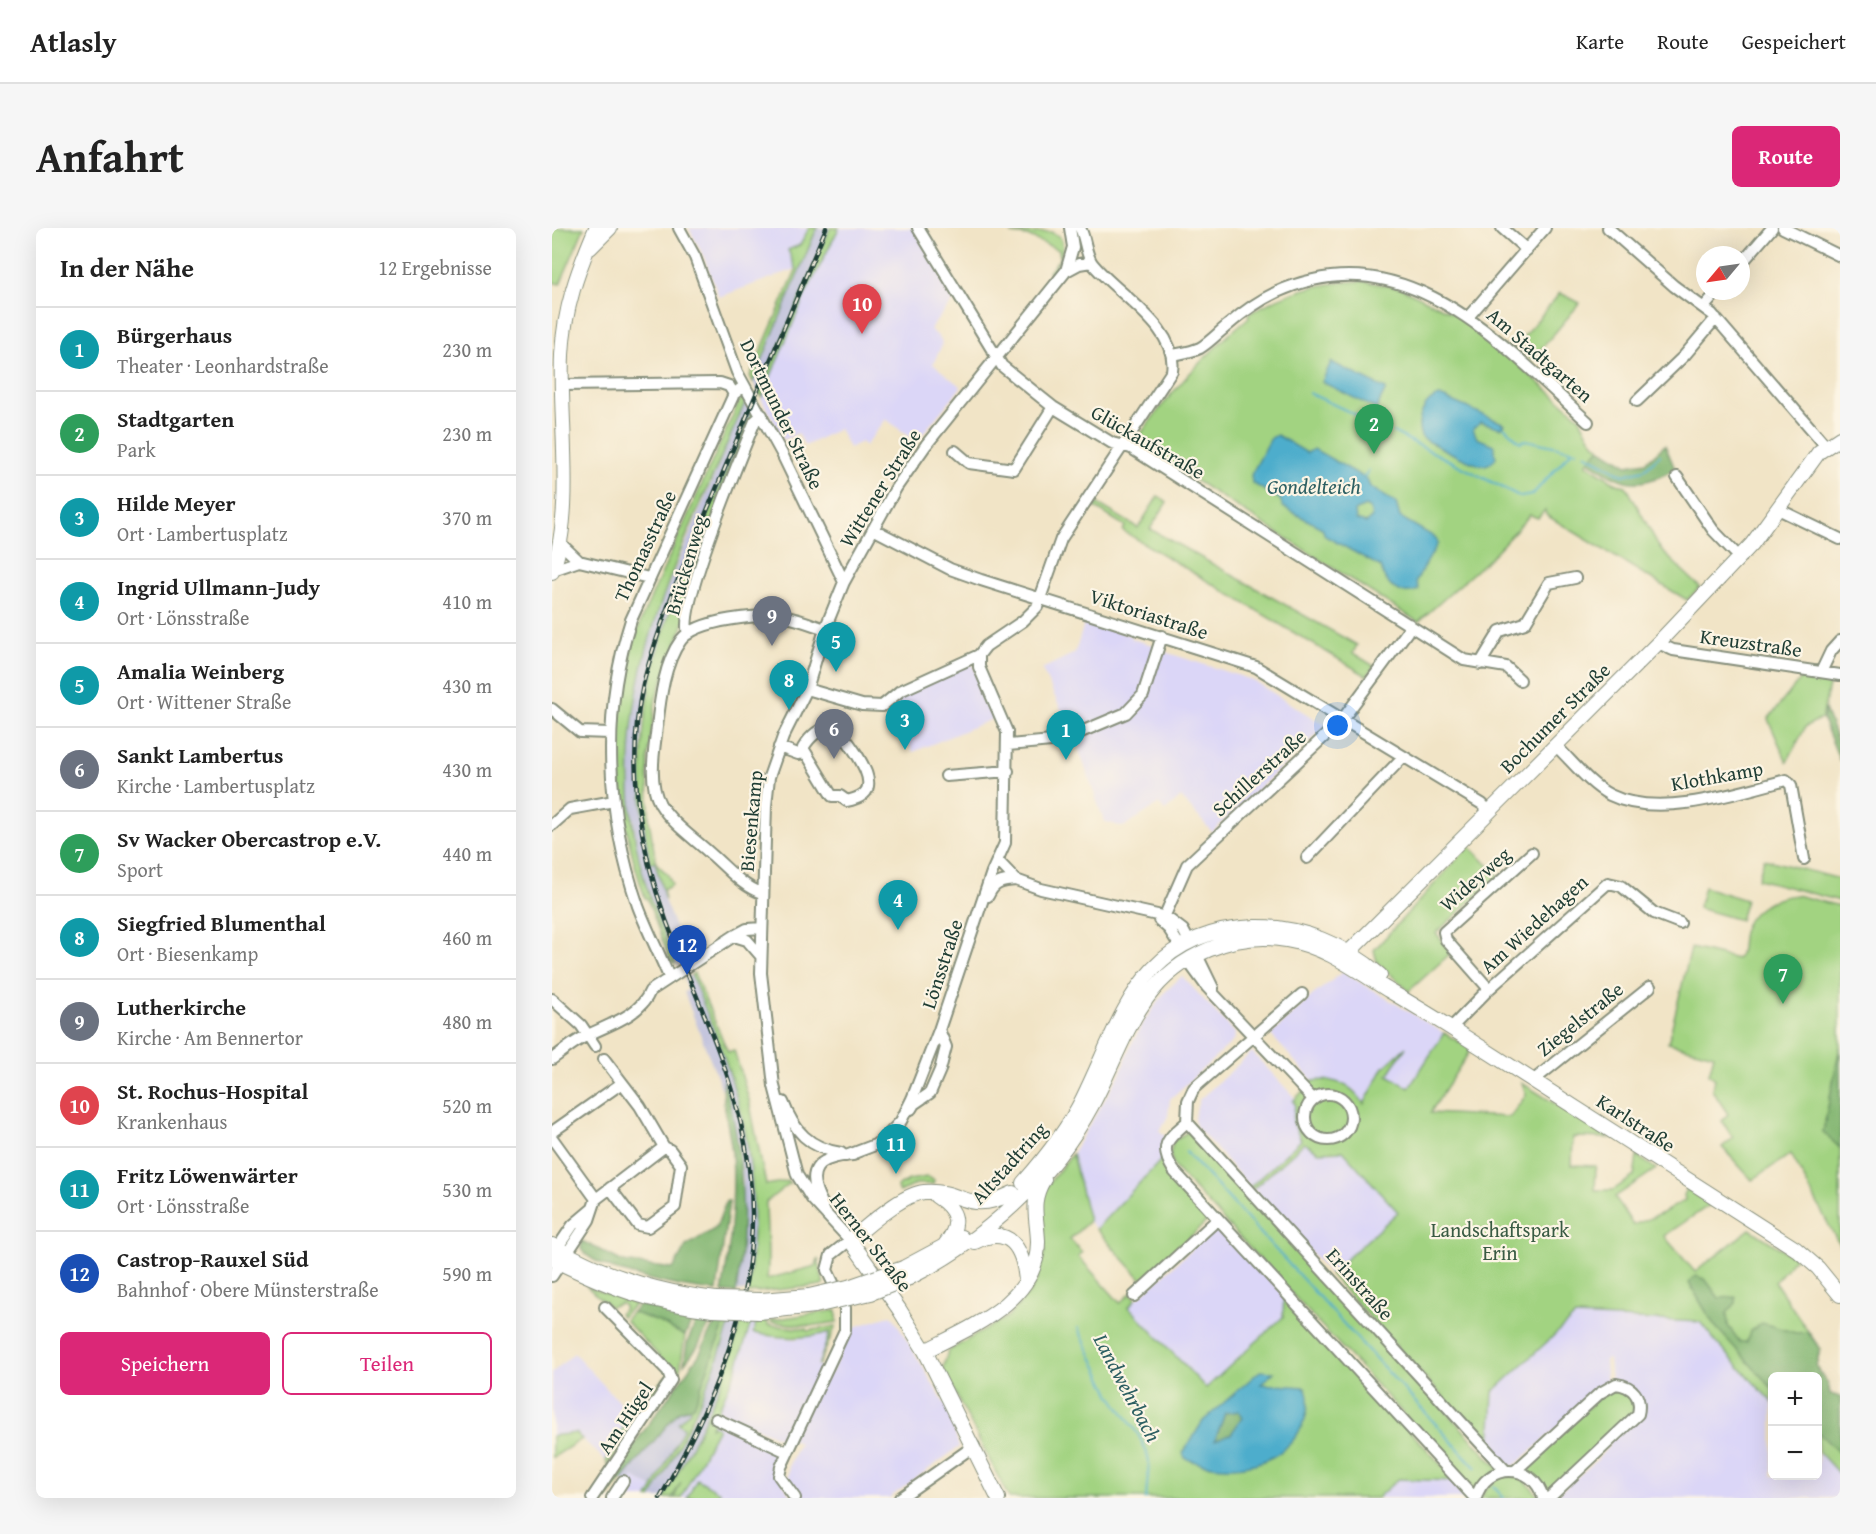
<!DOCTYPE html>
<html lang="de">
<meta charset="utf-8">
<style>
body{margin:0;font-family:"Gentium Book Plus",serif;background:#f6f6f6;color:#222}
.controls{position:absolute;right:18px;bottom:18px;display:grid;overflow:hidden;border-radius:9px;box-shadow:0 6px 24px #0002}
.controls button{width:54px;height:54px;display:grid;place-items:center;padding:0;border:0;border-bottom:2px solid #e0e0e0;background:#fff;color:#222;font:30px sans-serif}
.compass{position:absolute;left:1144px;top:18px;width:54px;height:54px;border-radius:50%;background:#fff;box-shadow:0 6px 24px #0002;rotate:241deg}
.you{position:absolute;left:786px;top:498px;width:21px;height:21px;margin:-15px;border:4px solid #fff;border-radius:50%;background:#1a73e8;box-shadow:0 0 0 9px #1a73e833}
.badge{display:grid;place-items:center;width:39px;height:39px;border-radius:50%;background:#db2777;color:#fff;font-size:20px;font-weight:700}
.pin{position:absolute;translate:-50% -50px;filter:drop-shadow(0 2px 3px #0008)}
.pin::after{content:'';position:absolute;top:32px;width:21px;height:18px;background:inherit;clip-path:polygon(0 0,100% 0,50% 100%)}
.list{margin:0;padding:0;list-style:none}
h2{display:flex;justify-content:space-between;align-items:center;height:78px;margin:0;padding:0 24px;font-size:26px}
h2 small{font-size:20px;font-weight:400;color:#767676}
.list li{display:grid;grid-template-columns:39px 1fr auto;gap:18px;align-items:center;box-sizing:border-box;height:84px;padding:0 24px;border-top:2px solid #e0e0e0}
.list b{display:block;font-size:22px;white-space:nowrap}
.list p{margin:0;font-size:20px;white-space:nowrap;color:#767676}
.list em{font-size:20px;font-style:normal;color:#767676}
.actions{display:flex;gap:12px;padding:18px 24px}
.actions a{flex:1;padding:14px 0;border:2px solid #db2777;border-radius:9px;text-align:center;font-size:21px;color:#db2777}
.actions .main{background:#db2777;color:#fff}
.map{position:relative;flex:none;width:1288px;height:1270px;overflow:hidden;border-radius:9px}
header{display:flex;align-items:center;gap:36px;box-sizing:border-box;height:84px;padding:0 30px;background:#fff;border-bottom:2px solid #e0e0e0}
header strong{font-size:28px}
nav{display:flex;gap:33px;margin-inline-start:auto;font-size:21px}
.intro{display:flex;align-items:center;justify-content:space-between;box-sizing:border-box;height:144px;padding:0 36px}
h1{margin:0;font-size:42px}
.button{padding:15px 27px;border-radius:9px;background:#db2777;color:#fff;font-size:21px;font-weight:700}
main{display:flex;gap:36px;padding:0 36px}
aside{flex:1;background:#fff;border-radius:9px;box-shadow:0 6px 24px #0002}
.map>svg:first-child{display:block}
.built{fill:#dbd6f7}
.industrial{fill:#c1c2dd}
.green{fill:#a2d381;stroke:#60885a;stroke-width:1.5}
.forest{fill:#81b56f;stroke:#507952;stroke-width:1.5}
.water{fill:#4dadcc;stroke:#367580;stroke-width:1.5;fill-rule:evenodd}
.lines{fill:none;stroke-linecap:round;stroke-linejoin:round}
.stream{stroke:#4dadcc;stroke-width:2}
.minor-casing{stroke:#88907d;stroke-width:14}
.major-casing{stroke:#88907d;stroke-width:16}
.minor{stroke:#fff;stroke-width:10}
.major{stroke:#fff;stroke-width:14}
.rail-casing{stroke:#1f3d34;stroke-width:4.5}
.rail{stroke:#fcf5e5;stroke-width:2;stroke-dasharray:7;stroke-linecap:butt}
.major-bridge-casing{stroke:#88907d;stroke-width:16;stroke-linecap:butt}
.major-bridge{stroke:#fff;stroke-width:14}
.labels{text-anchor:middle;stroke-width:4.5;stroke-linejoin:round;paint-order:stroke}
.street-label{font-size:20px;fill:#1f3d34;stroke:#fcf5e5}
.park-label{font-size:20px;fill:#395b43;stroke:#fcf5e5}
.water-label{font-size:21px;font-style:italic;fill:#2d5f62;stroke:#fcf5e5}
</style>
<header>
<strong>Atlasly</strong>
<nav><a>Karte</a><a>Route</a><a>Gespeichert</a></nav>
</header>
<div class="intro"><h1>Anfahrt</h1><a class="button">Route</a></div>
<main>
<aside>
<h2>In der Nähe<small>12 Ergebnisse</small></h2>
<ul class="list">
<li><span class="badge" style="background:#0f9aa8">1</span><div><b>Bürgerhaus</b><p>Theater · Leonhardstraße</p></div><em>230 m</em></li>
<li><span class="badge" style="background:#2e9e5b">2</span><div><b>Stadtgarten</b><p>Park</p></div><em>230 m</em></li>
<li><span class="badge" style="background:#0f9aa8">3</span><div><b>Hilde Meyer</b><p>Ort · Lambertusplatz</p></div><em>370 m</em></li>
<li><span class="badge" style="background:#0f9aa8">4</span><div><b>Ingrid Ullmann-Judy</b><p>Ort · Lönsstraße</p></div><em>410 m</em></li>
<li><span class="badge" style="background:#0f9aa8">5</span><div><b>Amalia Weinberg</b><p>Ort · Wittener Straße</p></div><em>430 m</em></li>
<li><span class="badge" style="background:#6b7280">6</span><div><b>Sankt Lambertus</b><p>Kirche · Lambertusplatz</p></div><em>430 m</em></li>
<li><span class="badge" style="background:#2e9e5b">7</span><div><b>Sv Wacker Obercastrop e.V.</b><p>Sport</p></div><em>440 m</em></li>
<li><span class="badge" style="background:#0f9aa8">8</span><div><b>Siegfried Blumenthal</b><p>Ort · Biesenkamp</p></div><em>460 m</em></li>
<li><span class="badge" style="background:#6b7280">9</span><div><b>Lutherkirche</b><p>Kirche · Am Bennertor</p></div><em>480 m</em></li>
<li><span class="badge" style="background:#e0444e">10</span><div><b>St. Rochus-Hospital</b><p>Krankenhaus</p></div><em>520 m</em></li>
<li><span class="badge" style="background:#0f9aa8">11</span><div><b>Fritz Löwenwärter</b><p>Ort · Lönsstraße</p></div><em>530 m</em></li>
<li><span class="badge" style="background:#1a4fb4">12</span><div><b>Castrop-Rauxel Süd</b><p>Bahnhof · Obere Münsterstraße</p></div><em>590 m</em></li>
</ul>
<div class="actions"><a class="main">Speichern</a><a>Teilen</a></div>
</aside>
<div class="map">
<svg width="1288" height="1270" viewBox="0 0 1288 1270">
<rect width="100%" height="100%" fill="#fcf5e5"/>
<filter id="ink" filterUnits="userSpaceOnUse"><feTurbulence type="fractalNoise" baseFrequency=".0167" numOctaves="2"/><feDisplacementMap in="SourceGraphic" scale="12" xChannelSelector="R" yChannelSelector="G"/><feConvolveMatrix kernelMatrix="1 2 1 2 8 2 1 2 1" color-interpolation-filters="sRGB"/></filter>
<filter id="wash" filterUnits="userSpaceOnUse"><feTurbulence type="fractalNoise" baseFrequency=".008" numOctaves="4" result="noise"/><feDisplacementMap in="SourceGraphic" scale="24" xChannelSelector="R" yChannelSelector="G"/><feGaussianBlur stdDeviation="1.35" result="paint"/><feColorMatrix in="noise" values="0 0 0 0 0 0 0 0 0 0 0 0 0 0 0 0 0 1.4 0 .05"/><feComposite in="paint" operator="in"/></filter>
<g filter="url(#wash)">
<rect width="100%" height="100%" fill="#f1e4c6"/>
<path class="built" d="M137 0H257L248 17 236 22 243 41 167 69 152 29Z
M287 0H362L404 69 378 101 389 111 390 117 381 136 409 159 364 214 334 191 313 218 309 214 297 220 287 201 253 218 246 205 232 212 209 170 252 69Z
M533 393 580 408V411L604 418V421L613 424 700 452 774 498 660 604 629 569 613 583 607 576 571 599 552 593 525 516 490 441 523 425Z
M418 432 445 489 361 524 334 474Z
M791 744 892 805 857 860 836 847 852 821 824 853 812 877 802 862 774 853H761L719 807 761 767Z
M630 748 683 805 682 812 618 871 616 888 608 903 614 909 609 922 610 931 544 1001 536 992 520 926 568 846 579 817 593 792 613 764Z
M700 824 743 870 741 894 749 912 698 959 644 898 642 891 647 872Z
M752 915 779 925 790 923 846 984 778 1046 728 988 701 961Z
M665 999 732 1066V1089L654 1161 576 1079Z
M340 1087 396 1182 407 1219 337 1270H250L236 1252 237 1237 247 1215 232 1209 228 1210 166 1182 183 1145 200 1092H205L202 1105 219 1109 244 1111 278 1104 265 1137 279 1145 300 1100Z
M1023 1088 1148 1094 1164 1114 1220 1174V1248H1266V1223L1288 1247V1270H1001L1044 1233 1057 1218 1059 1154 1057 1131 1053 1132 1055 1156 962 1238 954 1237 938 1220 941 1164Z
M22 1125 80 1188 54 1233 24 1205 0 1208V1145Z
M161 1193 228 1226 225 1243 239 1270H120Z
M82 1249 101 1260 95 1270H66Z
M846 1251 904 1253 918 1270H825Z"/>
<path class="industrial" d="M265 0H278L207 165 201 154Z
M194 172 200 182 110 404 92 479 88 530 92 590 98 634H103L112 672 136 731 126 739 99 673 86 626 78 566 79 497 87 443 105 384Z
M139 747 180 847 196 910 203 983 196 1063H184L189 1033 191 953 187 916 172 855 170 862 132 764 136 762 132 752Z
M178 1094H189L167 1160 140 1217 112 1270H99L143 1188Z
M139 1178 138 1183 126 1196 132 1199 101 1260 82 1249 76 1257 69 1252 126 1184Z"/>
<path class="green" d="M0 0H32L8 56 0 54Z
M257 0H265L201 154 198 148 244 42 236 22 248 17Z
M278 0H287L252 69 210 169 207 165Z
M499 4 507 8C516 22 507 33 500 46L497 44 508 30 507 22 475 8 459 6Z
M810 53 849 60 913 91 1026 188C1034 199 1036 212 1048 220L1034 236 1065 256 1074 258 1109 322 1148 359 1135 372 994 287 993 282 986 290 978 287 938 330 866 394 583 214C616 166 653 126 697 89L696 86C736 63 764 55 810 53Z
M1008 65 1028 75 980 132 964 118Z
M190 167 194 172C133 316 56 449 83 611 88 640 96 667 107 694 112 708 120 723 123 736L118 733 95 670H93C62 578 55 478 91 387Z
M200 182 203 186 128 406 104 470 96 530 97 592 104 635 116 647 120 657 111 662 113 672 103 634H98C64 459 136 338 200 182Z
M606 268 615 274 598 301 805 417 801 425 822 438 815 448 571 303 573 298 542 279 545 275 586 300Z
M1250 449 1278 453 1270 490 1254 498 1235 534 1216 491Z
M917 618 947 648 884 705 900 724 857 763 825 734 822 722Z
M1212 631 1288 651V673L1206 651Z
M1152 659 1194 672 1188 692 1146 680Z
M1244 667 1288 678V819L1271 904 1288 920V1018L1239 926 1200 952 1170 919 1181 910 1170 893 1176 886 1160 862 1163 851 1157 846 1162 827 1116 815 1139 720 1185 731C1190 726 1189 717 1190 709 1194 683 1220 669 1244 667Z
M142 745 176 824 182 822 197 872 214 957 236 953 238 955 214 974C214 999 218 1027 215 1051L264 1038 266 1031 272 1057 196 1065C213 938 189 862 139 747Z
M892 805 919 821 878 885 958 889 974 867 970 855 1058 910 1021 909 1020 937 1044 938 1043 962H1061L1082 948 1085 928 1104 941 1063 969 1081 997 1111 985 1133 972 1132 967 1135 961 1159 976 1112 1008 1143 1044 1198 1001 1243 1030 1223 1054 1268 1121 1264 1138 1276 1156 1278 1166 1288 1169V1247L1266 1223V1148H1220V1174L1164 1114 1148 1094 1023 1088 941 1164 938 1220 778 1046 846 984 791 923 767 924 752 915 701 961 698 959 749 912 741 894 743 876 741 873 761 853C782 850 800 856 812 876L832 839 854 819 836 847 857 860Z
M637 903 947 1241 923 1263 623 940 618 927 621 913Z
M520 926 537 993 518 1011 530 1024 526 1028 568 1075 579 1065 584 1070 577 1079 654 1160 731 1089 732 1066 904 1253 846 1251 825 1270H457L391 1141 396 1123 457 1088 477 1065 485 1052 493 1022 490 969 497 955Z
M610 931 616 941 657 987V991L592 1054 544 1001Z
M375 949 382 952 381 956H364L348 964 345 959 357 952Z
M34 1058 83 1076 70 1089 67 1086 73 1080 69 1075 58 1079Z
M285 1082V1094L258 1098 219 1094V1092Z
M80 1084 107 1094 133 1108 128 1141 123 1145 73 1092Z
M174 1092 178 1094C159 1156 131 1213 99 1270H96L132 1200 126 1195 138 1183 139 1178H142Z
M189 1092H200L183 1145 158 1200 160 1197 166 1200 129 1270H122L129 1254 120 1270H112C143 1213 174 1156 189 1092Z
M205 1092H215L216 1097 254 1101 255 1103 284 1098 266 1138 278 1104C252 1112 228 1110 201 1105Z
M113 1149 114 1151 56 1237 54 1233C65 1201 91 1174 113 1149Z
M1061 1161 1073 1162 1082 1171V1184L994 1266 971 1242 1045 1171Z
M24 1205 30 1211 0 1230V1208Z
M955 1247C972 1249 978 1256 987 1270H929C935 1257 941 1252 955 1247Z
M145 1251 168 1264 165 1270H135Z"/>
<path class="forest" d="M1113 217 1123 241C1083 263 1072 256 1036 233L1048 220 1075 237 1094 234Z
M1273 481 1288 520V533L1271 492Z
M1288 819V920L1271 904Z
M172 852C192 924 196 992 184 1065L170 1064C179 1017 183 973 180 926 178 902 169 875 172 852Z
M174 973H177L165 1063C137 1061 45 1045 29 1021L30 1013 71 1034 121 1041 134 1018 164 1000Z
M1143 1048 1153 1051 1167 1070 1184 1069V1075L1175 1085 1176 1098 1188 1114H1195L1198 1103 1210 1095 1244 1105 1256 1104 1268 1121 1264 1138 1276 1156 1278 1166 1288 1169V1226L1266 1204V1148H1220V1160L1162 1097 1137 1055Z
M87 1077 142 1088 133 1108 107 1094 80 1084Z
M146 1089 160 1091 145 1120 132 1136 135 1115Z
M164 1091 174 1092 142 1178 126 1184 55 1270H43L147 1127Z
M687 1183 690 1191 679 1206 663 1213 673 1185Z"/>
<path class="water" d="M779 134 834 161 824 181 770 154Z
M888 168 953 196 949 200 929 194 921 201 925 210 942 217 944 230C940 235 935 238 928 237 919 235 874 214 869 208 863 193 872 171 888 168Z
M725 207 755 225 762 221 815 251 818 259 844 275 848 289 884 310 886 315 864 353 867 362C848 369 833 359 829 339L773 308 770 300 731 279 728 271 700 255 699 247 719 210ZM813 278 818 281 820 289 814 295 804 292 803 283Z
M708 1143 722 1144 709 1156 753 1159C758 1168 756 1181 753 1191 736 1240 675 1249 633 1230L631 1225 651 1193ZM687 1183 690 1190 679 1206 663 1212 673 1185Z"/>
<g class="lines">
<path class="stream" d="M757 165 836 202
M952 199 968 214 974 212 1024 223
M841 204 969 269 980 267 1021 222
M1033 226 1071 247 1092 242 1108 227
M812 249 817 242
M634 924 924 1240
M526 1100 558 1166 586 1206 594 1222 597 1234 594 1270
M941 1258 952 1270"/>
</g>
</g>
<g filter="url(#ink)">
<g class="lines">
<g class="minor-casing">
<path id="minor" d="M127 0 143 29 185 144 230 226 292 354
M366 0 450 138 501 179 560 215 579 220 912 432 954 439 968 452
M950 0 975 22
M1056 0 1122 58 1160 86 1274 218
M1231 0 1288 28
M1189 36 1220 0
M514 43 527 36 539 34
M1152 79 1166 63
M917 88 993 0
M621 127C630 125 639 124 648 120 658 114 667 104 676 97 691 84 708 72 725 64 854 6 950 116 1036 194
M10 157 168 155 177 158 182 166
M1085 173 1132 128 1164 90
M403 223 417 235 462 241 501 179
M1125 249 1161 302 1188 330
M1226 281 1288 311
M321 301 398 341 429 352 704 439 930 576 937 583
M8 315 27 333
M1 342 27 333 97 350
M136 406C125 381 190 225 203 193L210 187
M1106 415 1121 422 1288 447
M427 427 434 418 471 393 485 379 509 311 620 143C627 99 564 66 540 35 533 25 534 11 528 0
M928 436 948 403 973 395 997 355 1023 350
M1269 444 1279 423 1288 413
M255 461 310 477 330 478 348 463 427 427
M0 481 28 504 58 505
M281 498C293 507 319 542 316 558 315 568 303 571 295 573L288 568H280L251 520C258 508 267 500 281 498Z
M456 517 510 512 574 485 591 467 610 408
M1003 517C1020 533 1037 556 1058 567 1106 591 1185 565 1234 552L1239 557 1252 631
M227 519 246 526 253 525
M394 548 456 543
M0 597 18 581 62 573
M755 630 851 529
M446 633 464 652 489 661 614 689 631 702 638 715
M210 665C191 659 175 640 160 627 143 611 120 596 108 576 96 554 102 523 105 499 108 472 112 435 129 412 145 391 209 386 234 389 247 391 261 397 273 401
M436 668C442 654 450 653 464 652
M607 692 617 701 629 720
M610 694 635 637 790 492 855 404 857 396
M182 708 195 712 208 727
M645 727 661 760
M636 733 655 759 761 871
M117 749C107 725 95 702 86 678 54 585 49 485 79 392L182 166 192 158
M937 761 894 712 892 704 980 625
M750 766 642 860 636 873 635 894 954 1243
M0 771 29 797 43 818
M899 800 937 761 1056 655 1069 658 1102 685 1128 695
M0 831C9 825 17 818 27 812 49 798 87 791 98 763L182 708 195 701 210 700
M982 852 1098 759
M753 889a23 23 0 1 1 46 0a23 23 0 1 1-46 0Z
M231 874C242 903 257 920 289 925
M359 881 362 876 378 865 388 842 394 819 387 802
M635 894C615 911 606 918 622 943L923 1270
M0 904 70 855
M0 910 44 971 37 992 0 1048
M294 928 323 917 335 908 349 893 360 871 387 802 440 644 453 615 455 504 427 439V427
M58 960 86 997 96 999 123 979 129 937 118 922 112 919
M44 971 112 919 88 878 52 831
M271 977C252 943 264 929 301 927
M2 1025 21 997 40 981
M582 1068 666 991
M164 1191 235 1224
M963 1243 1048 1165 1064 1156C1081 1158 1090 1169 1086 1186L997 1270
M40 1270 119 1152 116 1143 53 1079
M60 1270 71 1253
M243 1270 227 1248 229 1239 293 1102V1080L275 1042 279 1027 298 1012 260 971 245 947 222 858 209 745 214 578 217 549 231 509 255 461 273 401 292 354 344 260 374 217 514 43 521 19 518 0
M348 1270 422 1218
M924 1270C933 1234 982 1234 991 1270"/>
</g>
<g class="major-casing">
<path id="major" d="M38 20 58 0
M0 344C23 282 7 193 10 127 12 80 26 42 44 0
M789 732 1106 415 1200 316 1267 224 1288 210
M471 955C494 929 516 901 531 870 572 786 589 703 703 699 749 698 793 717 828 747
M384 968C406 982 410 996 392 1018
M423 1014C458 996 471 1021 474 1052
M0 1017C51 1048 105 1064 164 1071
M0 1031C59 1060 95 1074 161 1082
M351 1040 409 1009
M357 1050C431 1013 501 950 540 877 559 842 572 802 595 770 626 727 682 703 735 712 772 718 804 742 836 762 862 777 888 793 913 809 1023 880 1134 950 1244 1021L1266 1040 1288 1067
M209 1072 257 1068
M207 1084 263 1078
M373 1123C417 1100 487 1073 486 1013 485 988 478 974 492 951
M446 1270 373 1123 347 1081 298 1012C316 998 350 966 372 964 413 961 413 988 461 965"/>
</g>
<use href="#minor" class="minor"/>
<use href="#major" class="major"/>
<g class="rail-casing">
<path id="rail" d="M108 1270C165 1169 213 1059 197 940 186 851 145 775 114 692 87 619 74 533 91 457 99 424 111 393 122 361L274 0"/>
</g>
<use href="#rail" class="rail"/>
<g class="major-bridge-casing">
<path id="major-bridge" d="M257 1068 296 1059 351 1040
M164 1071 209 1072
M263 1078 319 1065 357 1050
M161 1082 207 1084"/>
</g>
<use href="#major-bridge" class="major-bridge"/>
</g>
</g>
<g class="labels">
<g class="street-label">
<text transform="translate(988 127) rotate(41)" y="7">Am Stadtgarten</text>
<text transform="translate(230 186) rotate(64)" y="7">Dortmunder Straße</text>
<text transform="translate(596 214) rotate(30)" y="7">Glückaufstraße</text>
<text transform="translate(328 260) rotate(-58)" y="7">Wittener Straße</text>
<text transform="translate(93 318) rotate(-65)" y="7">Thomasstraße</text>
<text transform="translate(134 337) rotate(-74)" y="7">Brückenweg</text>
<text transform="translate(597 386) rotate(18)" y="7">Viktoriastraße</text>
<text transform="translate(1199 415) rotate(8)" y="7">Kreuzstraße</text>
<text transform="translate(1003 490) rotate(-45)" y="7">Bochumer Straße</text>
<text transform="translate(707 545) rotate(-42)" y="7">Schillerstraße</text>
<text transform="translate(1165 548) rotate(-10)" y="7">Klothkamp</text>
<text transform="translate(199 593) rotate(-85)" y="7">Biesenkamp</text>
<text transform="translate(923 651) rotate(-41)" y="7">Wideyweg</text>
<text transform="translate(982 696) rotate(-42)" y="7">Am Wiedehagen</text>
<text transform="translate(390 736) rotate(-72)" y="7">Lönsstraße</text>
<text transform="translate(1028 791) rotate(-39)" y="7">Ziegelstraße</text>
<text transform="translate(1084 895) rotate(33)" y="7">Karlstraße</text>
<text transform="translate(457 935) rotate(-48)" y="7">Altstadtring</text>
<text transform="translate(319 1014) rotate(52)" y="7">Herner Straße</text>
<text transform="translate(808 1056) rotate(48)" y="7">Erinstraße</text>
<text transform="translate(73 1190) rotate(-56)" y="7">Am Hügel</text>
</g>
<g class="park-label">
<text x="948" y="1009">Landschaftspark<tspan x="948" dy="23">Erin</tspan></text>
</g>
<g class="water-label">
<text x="762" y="266">Gondelteich</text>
<text transform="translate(575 1160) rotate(62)" y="7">Landwehrbach</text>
</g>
</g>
</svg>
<div class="controls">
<button>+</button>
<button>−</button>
</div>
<svg class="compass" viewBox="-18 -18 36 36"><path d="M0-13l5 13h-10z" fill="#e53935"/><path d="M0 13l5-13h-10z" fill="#767676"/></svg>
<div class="you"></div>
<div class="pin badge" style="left:514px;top:532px;background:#0f9aa8">1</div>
<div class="pin badge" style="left:822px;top:226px;background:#2e9e5b">2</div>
<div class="pin badge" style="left:353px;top:522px;background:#0f9aa8">3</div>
<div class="pin badge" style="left:346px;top:702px;background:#0f9aa8">4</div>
<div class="pin badge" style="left:284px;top:444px;background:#0f9aa8">5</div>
<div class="pin badge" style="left:282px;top:531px;background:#6b7280">6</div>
<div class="pin badge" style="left:1231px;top:776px;background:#2e9e5b">7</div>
<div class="pin badge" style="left:237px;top:482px;background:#0f9aa8">8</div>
<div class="pin badge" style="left:220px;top:418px;background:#6b7280">9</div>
<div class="pin badge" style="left:310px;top:106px;background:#e0444e">10</div>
<div class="pin badge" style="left:344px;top:946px;background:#0f9aa8">11</div>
<div class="pin badge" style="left:135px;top:747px;background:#1a4fb4">12</div>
</div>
</main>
